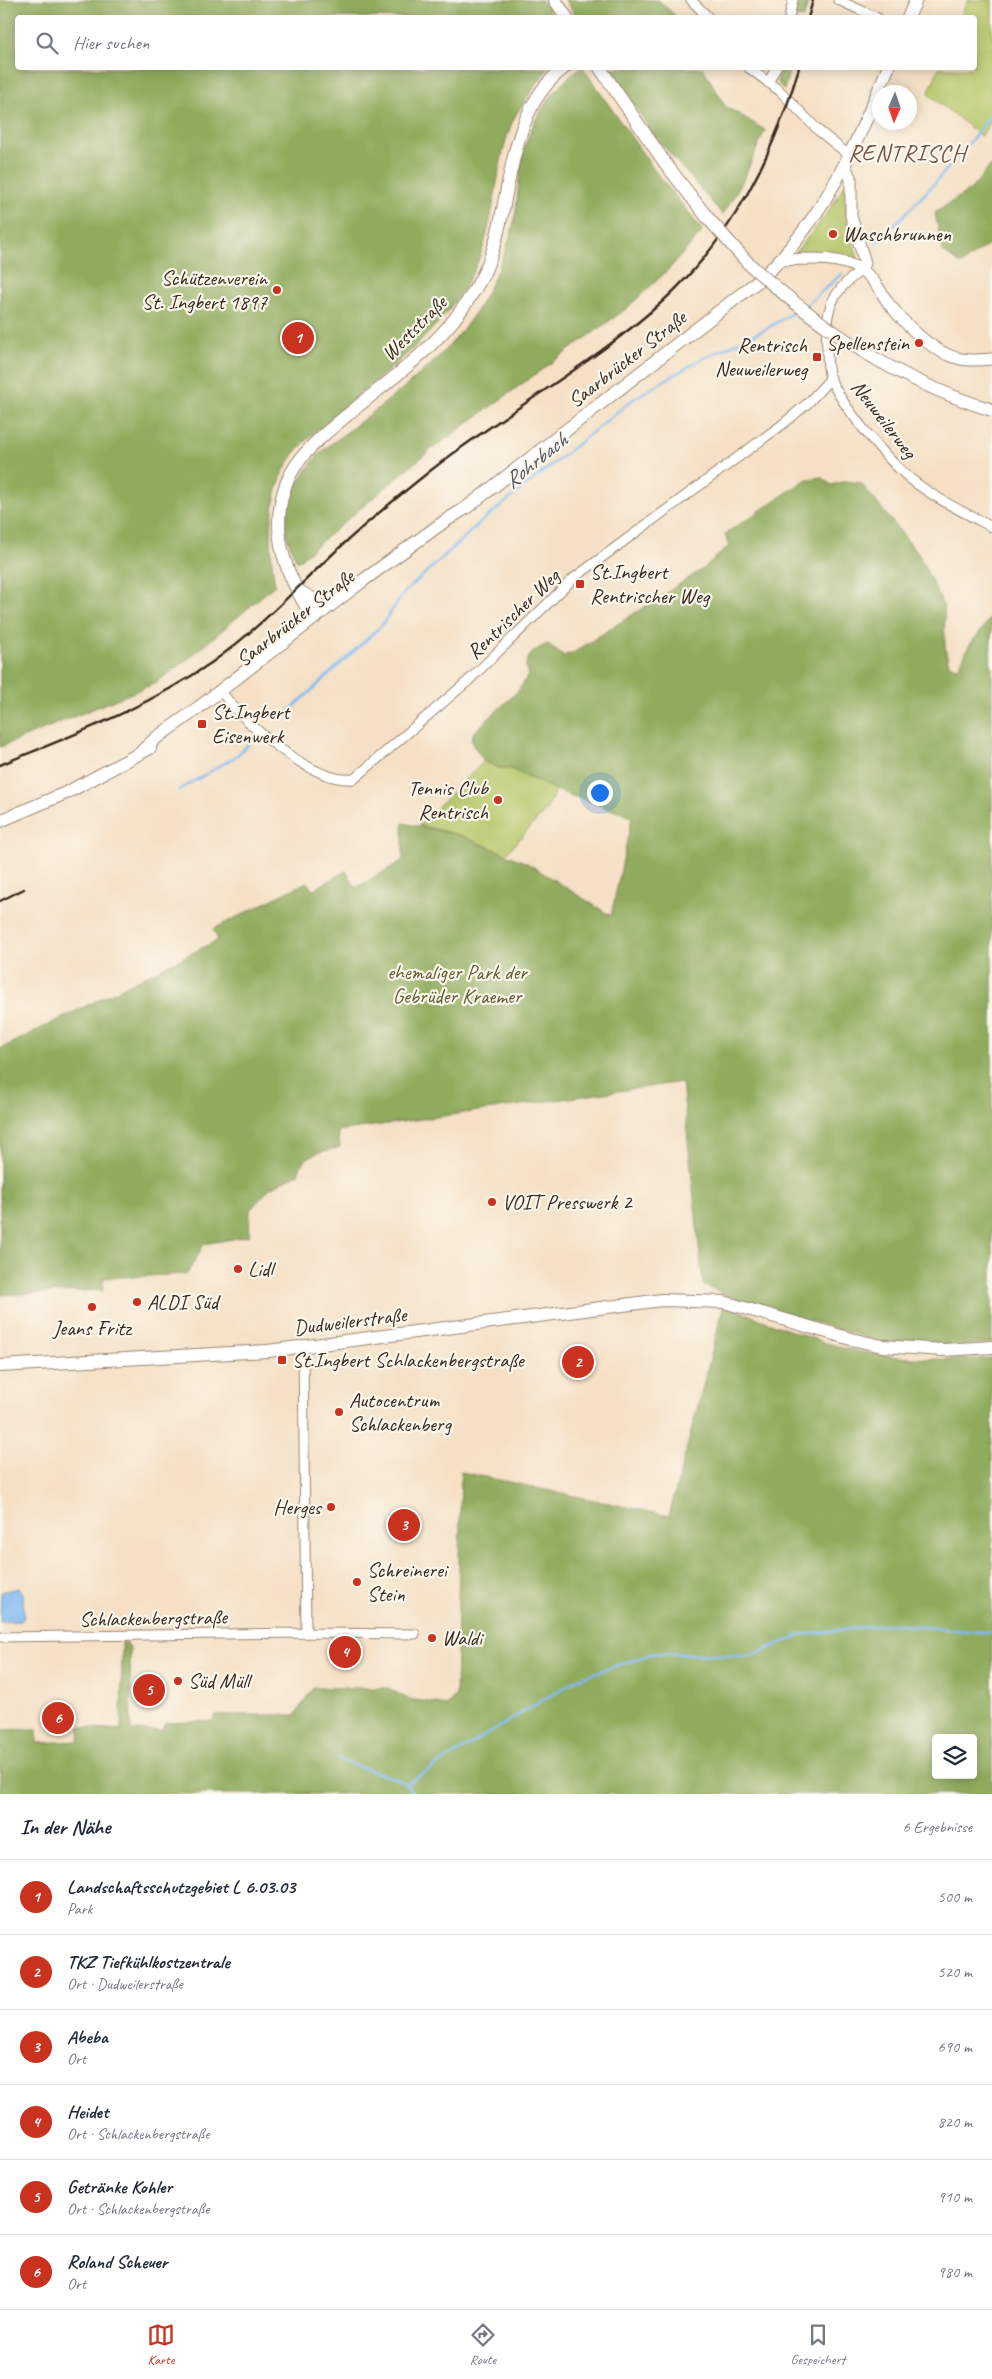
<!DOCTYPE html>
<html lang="de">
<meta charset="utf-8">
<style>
body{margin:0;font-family:Caveat,sans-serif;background:#f6f6f7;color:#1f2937}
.controls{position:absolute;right:15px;bottom:15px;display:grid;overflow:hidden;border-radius:5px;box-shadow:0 2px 12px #0003}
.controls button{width:45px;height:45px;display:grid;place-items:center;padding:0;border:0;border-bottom:1px solid #e0e1e3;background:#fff;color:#1f2937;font:25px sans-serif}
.compass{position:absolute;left:872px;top:85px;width:45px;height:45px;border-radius:50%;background:#fff;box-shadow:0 2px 12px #0003;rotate:182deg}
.you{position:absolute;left:599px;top:792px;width:18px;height:18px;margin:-12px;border:4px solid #fff;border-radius:50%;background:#1a73e8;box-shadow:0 0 0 8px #1a73e833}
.badge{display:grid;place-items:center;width:32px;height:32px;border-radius:50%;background:#c8321e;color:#fff;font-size:16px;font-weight:700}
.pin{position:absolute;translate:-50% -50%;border:2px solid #fff;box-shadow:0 1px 5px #0006}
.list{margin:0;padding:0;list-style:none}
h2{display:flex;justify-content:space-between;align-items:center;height:65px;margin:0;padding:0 20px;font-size:21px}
h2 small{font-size:16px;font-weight:400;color:#747a83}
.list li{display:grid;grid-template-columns:32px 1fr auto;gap:15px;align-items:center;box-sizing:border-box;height:75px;padding:0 20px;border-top:1px solid #e0e1e3}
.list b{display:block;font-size:19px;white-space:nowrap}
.list p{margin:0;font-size:16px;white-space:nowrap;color:#747a83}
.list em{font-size:16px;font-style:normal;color:#747a83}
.icon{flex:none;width:28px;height:28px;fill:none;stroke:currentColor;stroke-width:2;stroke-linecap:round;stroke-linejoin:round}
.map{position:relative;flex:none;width:992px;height:1794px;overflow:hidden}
.search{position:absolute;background:#fff;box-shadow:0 2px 12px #0003;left:15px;right:15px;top:15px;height:55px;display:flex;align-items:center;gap:12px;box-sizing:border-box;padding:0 18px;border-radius:5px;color:#747a83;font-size:19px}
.sheet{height:515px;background:#fff}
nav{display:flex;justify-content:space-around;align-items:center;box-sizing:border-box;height:70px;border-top:1px solid #e0e1e3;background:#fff;font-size:14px;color:#747a83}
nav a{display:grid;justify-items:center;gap:2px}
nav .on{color:#c8321e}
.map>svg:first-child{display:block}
.green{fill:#b6c669;stroke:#787844}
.forest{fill:#90ab5d;stroke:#666a3e;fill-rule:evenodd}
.water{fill:#80bbf2;stroke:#5e7288}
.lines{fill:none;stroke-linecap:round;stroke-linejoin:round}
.stream{stroke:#80bbf2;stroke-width:2.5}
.minor-casing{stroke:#988572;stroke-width:11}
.tertiary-casing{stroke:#988572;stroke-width:13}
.secondary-casing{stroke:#988572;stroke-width:14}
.minor{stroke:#fff;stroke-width:9}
.tertiary{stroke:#fff;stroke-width:11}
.secondary{stroke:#fff;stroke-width:12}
.rail{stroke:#3b2a1e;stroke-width:2.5}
.secondary-bridge-casing{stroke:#988572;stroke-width:14;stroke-linecap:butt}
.secondary-bridge{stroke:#fff;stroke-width:12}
.poi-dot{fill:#c8321e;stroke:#fbf7ec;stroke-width:2}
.labels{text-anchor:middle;stroke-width:4.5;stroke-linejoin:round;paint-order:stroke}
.poi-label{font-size:21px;fill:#3b2a1e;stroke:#fbf7ec;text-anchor:start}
.street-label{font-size:21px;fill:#3b2a1e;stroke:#fbf7ec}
.park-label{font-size:21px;fill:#605934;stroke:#fbf7ec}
.water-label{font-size:22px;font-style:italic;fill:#50565e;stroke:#fbf7ec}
.quarter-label{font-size:24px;letter-spacing:1px;fill:#735342;stroke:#fbf7ec}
</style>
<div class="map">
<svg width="992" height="1794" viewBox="0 0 992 1794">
<rect width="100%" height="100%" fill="#fbf7ec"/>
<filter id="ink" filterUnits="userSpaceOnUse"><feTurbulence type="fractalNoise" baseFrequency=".02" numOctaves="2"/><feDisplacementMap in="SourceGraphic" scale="10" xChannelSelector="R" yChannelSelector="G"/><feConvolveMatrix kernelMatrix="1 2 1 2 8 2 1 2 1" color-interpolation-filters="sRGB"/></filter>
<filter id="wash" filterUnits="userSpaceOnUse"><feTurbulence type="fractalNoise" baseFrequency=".0096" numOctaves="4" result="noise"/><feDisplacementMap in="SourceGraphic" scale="20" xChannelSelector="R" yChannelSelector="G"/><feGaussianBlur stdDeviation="1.12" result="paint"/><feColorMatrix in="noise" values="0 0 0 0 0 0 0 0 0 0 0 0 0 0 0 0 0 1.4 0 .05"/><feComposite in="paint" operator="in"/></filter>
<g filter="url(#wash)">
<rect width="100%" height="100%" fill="#f5e0c5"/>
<path class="green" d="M968 0H992V121L981 136 928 94 939 68H974V18L960 17Z
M846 183 847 221 859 263 797 255 796 252 827 214Z
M484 761 499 768H509L556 790 546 810 506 854 459 835 419 825Z"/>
<path class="forest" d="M0 0H542L553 17 18 18V68H548C538 84 518 107 511 125 492 176 497 233 468 281 438 333 390 369 344 407 325 424 302 440 288 463 268 497 269 548 275 585L193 655 156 683 0 747Z
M565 0H658L677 17H577Z
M797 0H809L804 17 793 18Z
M580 68H583L655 171 703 231 669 269 626 309 429 451 297 562C294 554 289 545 287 536 282 505 301 474 321 452 375 409 447 363 481 303 494 279 508 250 514 222 518 201 518 180 522 158 529 123 552 89 580 68Z
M610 68H703L725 106 765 130 744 178 723 215 653 134Z
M780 68H790L784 90 777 82Z
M992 164V242L961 264 943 252 935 213 972 188Z
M822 477 831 485 846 481 861 483 919 555 944 607 945 647 949 665 959 667 969 646 992 616 990 663 992 666V1343L950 1346 881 1342 733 1298 703 1285 682 1082 338 1131 340 1147C322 1152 303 1153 298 1174L270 1188 250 1210 249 1236 204 1244 187 1274 103 1278V1290L0 1295V1049L218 940 213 929 307 882 312 890 346 871 356 888 403 860V823L459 835 527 863 611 916 632 817 556 790 509 768H499L484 761 473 745 471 739 474 732 519 690 528 675C521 659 533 650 548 644L563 656 573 653 703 569 729 546 725 534 807 479Z
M724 1305C769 1322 814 1342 862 1352 898 1359 955 1361 992 1358V1794H0V1730L37 1729V1743L79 1741 80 1727 121 1730 122 1642H126L130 1648 131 1731 162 1730 166 1723 213 1721 216 1715H295L313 1688H388L408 1699 448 1705 456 1695 461 1472 669 1516ZM936 1738H973V1775H936Z"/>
<path class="water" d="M19 1588 23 1593 24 1617 21 1621 0 1622 1 1592Z"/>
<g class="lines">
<path class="stream" d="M876 243C918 202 958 161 992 113
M806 305 842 274
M283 717 381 626 405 592 481 522 636 397 700 360 766 329 797 310
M179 790 235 757 249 744
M337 1759 402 1781 415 1794
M406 1784 579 1678 655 1653 750 1656 801 1635 889 1624 992 1633"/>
</g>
</g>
<g filter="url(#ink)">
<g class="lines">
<g class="minor-casing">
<path id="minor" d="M691 0 709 18
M838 0 878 18
M789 18 793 0
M749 68 780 91 819 131 850 156
M768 83 776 68
M862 270C831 291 824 311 827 348 827 357 827 368 830 378 843 407 883 455 907 476 932 497 963 512 992 527
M221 691C243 723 313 784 354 779L468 681 574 578 783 424 808 403 831 378
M303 1347 306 1633
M0 1637 306 1633 415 1634"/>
</g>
<g class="tertiary-casing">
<path id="tertiary" d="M845 166 851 179V216L865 263 862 270
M780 260C807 259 838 255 863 271 875 279 881 293 889 304 906 325 934 354 961 359 972 361 982 360 992 359"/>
</g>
<g class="secondary-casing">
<path id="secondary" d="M555 0 567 18
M908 18 916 0
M600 68 665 163 707 217
M731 244 748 263
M299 591 315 600 324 610
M313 618C287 577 268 533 286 484 298 452 332 428 357 407 398 374 444 341 472 294 482 279 490 261 495 243 512 184 511 108 564 68
M142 751 156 738 190 714 365 579 445 521 466 508 762 278C825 218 855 147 888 68
M0 821 68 792 150 748
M0 1366 268 1351 662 1300 724 1302 851 1339 882 1346 943 1350 992 1347"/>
</g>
<use href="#minor" class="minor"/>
<use href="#tertiary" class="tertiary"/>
<use href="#secondary" class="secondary"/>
<path class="rail" d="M808 18 813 0
M0 765C73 735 146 708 211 663 257 631 296 588 337 550 365 524 395 499 425 475 501 414 590 367 663 301 733 237 773 156 799 68
M0 901 24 889"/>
<g class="secondary-bridge-casing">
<path id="secondary-bridge" d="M707 217 731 244
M748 263C823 330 895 380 992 410"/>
</g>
<use href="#secondary-bridge" class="secondary-bridge"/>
</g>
</g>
<g class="poi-dot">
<circle cx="833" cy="234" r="5"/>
<circle cx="277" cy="290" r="5"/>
<circle cx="919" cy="343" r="5"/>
<rect x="812" y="352" width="10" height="10" rx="2.5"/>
<rect x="575" y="579" width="10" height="10" rx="2.5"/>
<rect x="197" y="719" width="10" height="10" rx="2.5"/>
<circle cx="498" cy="800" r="5"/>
<circle cx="492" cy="1202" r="5"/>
<circle cx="238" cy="1269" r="5"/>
<circle cx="137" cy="1302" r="5"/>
<circle cx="92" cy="1307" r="5"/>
<rect x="277" y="1355" width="10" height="10" rx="2.5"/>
<circle cx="339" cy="1412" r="5"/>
<circle cx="331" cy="1507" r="5"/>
<circle cx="357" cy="1582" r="5"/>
<circle cx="432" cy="1638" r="5"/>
<circle cx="178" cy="1681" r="5"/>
</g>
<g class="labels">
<g class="poi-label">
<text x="843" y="241">Waschbrunnen</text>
<text x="267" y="285" text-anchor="end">Schützenverein<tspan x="267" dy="24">St. Ingbert 1897</tspan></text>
<text x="909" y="350" text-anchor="end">Spellenstein</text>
<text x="807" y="352" text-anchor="end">Rentrisch<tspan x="807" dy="24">Neuweilerweg</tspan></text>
<text x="590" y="579">St.Ingbert<tspan x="590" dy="24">Rentrischer Weg</tspan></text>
<text x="212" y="719">St.Ingbert<tspan x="212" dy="24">Eisenwerk</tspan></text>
<text x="488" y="795" text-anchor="end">Tennis Club<tspan x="488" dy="24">Rentrisch</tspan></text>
<text x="502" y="1209">VOIT Presswerk 2</text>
<text x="248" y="1276">Lidl</text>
<text x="147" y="1309">ALDI Süd</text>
<text x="92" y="1335" text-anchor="middle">Jeans Fritz</text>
<text x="292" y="1367">St.Ingbert Schlackenbergstraße</text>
<text x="349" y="1407">Autocentrum<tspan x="349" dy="24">Schlackenberg</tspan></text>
<text x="321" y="1514" text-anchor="end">Herges</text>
<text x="367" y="1577">Schreinerei<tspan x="367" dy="24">Stein</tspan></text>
<text x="442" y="1645">Waldi</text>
<text x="188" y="1688">Süd Müll</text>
</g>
<g class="street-label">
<text transform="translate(414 328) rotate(-45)" y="7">Weststraße</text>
<text transform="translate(627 359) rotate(-38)" y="7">Saarbrücker Straße</text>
<text transform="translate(884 419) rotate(52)" y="7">Neuweilerweg</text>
<text transform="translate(513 614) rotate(-44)" y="7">Rentrischer Weg</text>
<text transform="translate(295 618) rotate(-38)" y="7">Saarbrücker Straße</text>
<text transform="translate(350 1321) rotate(-7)" y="7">Dudweilerstraße</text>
<text transform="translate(153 1618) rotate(-1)" y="7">Schlackenbergstraße</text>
</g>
<g class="park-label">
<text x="457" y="979">ehemaliger Park der<tspan x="457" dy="24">Gebrüder Kraemer</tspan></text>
</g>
<g class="water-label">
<text transform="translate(535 460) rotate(-39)" y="8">Rohrbach</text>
</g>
<g class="quarter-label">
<text x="907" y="161">RENTRISCH</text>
</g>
</g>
</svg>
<div class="controls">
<button><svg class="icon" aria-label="layers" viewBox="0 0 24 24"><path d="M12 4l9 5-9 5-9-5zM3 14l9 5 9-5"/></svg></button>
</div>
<svg class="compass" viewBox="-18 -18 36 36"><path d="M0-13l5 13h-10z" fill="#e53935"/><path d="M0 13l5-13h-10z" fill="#747a83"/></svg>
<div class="you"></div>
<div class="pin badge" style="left:298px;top:338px">1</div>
<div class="pin badge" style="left:578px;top:1362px">2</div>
<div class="pin badge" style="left:404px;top:1525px">3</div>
<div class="pin badge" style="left:345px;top:1652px">4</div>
<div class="pin badge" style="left:149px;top:1690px">5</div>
<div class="pin badge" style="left:58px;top:1718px">6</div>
<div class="search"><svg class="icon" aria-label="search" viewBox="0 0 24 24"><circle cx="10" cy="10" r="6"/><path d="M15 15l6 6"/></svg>Hier suchen</div>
</div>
<section class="sheet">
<h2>In der Nähe<small>6 Ergebnisse</small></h2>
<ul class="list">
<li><span class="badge">1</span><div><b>Landschaftsschutzgebiet L 6.03.03</b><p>Park</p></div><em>500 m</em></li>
<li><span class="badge">2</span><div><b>TKZ Tiefkühlkostzentrale</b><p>Ort · Dudweilerstraße</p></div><em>520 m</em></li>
<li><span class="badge">3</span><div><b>Abeba</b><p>Ort</p></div><em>690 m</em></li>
<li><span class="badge">4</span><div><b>Heidet</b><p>Ort · Schlackenbergstraße</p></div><em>820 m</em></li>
<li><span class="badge">5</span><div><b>Getränke Kohler</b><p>Ort · Schlackenbergstraße</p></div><em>910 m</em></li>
<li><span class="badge">6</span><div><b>Roland Scheuer</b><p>Ort</p></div><em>980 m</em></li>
</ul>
</section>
<nav>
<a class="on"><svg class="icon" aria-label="map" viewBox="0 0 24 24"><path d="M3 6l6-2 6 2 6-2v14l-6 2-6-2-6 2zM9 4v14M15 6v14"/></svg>Karte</a>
<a><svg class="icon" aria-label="directions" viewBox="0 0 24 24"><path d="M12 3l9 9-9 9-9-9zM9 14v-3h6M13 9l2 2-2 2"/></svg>Route</a>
<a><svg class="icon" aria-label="saved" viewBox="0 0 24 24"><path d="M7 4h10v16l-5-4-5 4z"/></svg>Gespeichert</a>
</nav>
